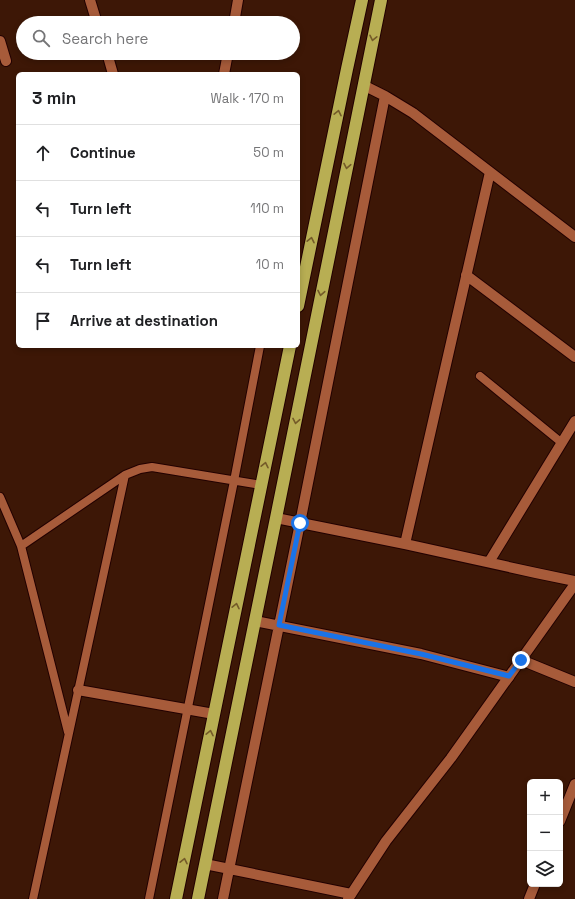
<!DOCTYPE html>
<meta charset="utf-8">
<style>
body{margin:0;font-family:"Space Grotesk",sans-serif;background:#f6f6f6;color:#202124}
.controls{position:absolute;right:12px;bottom:12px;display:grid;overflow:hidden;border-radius:6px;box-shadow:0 2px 6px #0003}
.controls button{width:36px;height:36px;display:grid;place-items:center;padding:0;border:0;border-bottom:1px solid #e0e0e0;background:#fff;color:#202124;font:20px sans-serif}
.stop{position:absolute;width:12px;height:12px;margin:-9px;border:3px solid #1a73e8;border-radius:50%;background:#fff}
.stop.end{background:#1a73e8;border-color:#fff;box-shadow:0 1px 4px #0008}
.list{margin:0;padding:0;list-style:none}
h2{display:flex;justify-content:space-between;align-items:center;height:52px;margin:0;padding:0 16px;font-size:17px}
h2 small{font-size:13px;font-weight:400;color:#757577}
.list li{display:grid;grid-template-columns:26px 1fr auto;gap:12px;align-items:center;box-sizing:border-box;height:56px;padding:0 16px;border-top:1px solid #e0e0e0}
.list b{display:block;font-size:15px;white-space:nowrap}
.list em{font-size:13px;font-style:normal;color:#757577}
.icon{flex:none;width:22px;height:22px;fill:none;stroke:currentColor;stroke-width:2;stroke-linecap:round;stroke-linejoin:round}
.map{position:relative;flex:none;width:575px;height:899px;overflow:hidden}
.search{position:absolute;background:#fff;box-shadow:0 2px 6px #0003;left:16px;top:16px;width:284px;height:44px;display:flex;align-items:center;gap:10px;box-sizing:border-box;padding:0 14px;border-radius:22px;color:#757577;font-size:15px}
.panel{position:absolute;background:#fff;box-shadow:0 2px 6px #0003;left:16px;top:72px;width:284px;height:276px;border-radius:6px}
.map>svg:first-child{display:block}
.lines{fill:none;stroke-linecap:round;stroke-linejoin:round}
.lane-casing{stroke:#220100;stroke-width:10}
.street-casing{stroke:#220100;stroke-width:12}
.secondary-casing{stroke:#220100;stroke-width:12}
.highway-casing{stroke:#220100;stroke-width:14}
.lane{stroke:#a75b3a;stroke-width:8}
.street{stroke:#a75b3a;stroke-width:10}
.secondary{stroke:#a75b3a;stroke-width:10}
.highway{stroke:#b8ae53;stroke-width:12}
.oneway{stroke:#745b29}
.route{stroke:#1a73e8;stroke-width:5}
</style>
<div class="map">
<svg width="575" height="899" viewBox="0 0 575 899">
<rect width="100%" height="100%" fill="#3d1706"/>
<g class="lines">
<g class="lane-casing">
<path id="lane" d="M480 376 562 443
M0 497 21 546 68 732
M21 546 125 475
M33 899 125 475 140 469 152 467 261 485
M149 899 234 481 260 346"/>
</g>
<g class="street-casing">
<path id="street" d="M90 0 97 23
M234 23 238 0
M0 41 6 61
M107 53 113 74
M224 74 228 53
M363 85 385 96 413 113 575 237
M466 275 575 357
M276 518 405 544 536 573 575 581
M405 544 490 172
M489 562 575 421
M255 621 421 654 509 677
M521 660 575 682
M78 690 214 714
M560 821 575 784
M205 864 351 894
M223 899 300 523 385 96
M529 899 535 884"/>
</g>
<g class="secondary-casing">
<path id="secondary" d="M348 899 386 841 451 758 575 584"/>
</g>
<g class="highway-casing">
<path id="highway" d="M298 306 347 69 362 0
M176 899 290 346
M198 899 276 518 381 0"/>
</g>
<use href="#lane" class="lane"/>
<use href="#street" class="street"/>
<use href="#secondary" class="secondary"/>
<use href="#highway" class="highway"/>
</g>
<defs><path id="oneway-chevron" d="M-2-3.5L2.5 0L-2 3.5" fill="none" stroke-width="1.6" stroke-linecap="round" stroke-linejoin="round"/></defs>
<g class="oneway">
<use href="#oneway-chevron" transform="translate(373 38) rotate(102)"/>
<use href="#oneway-chevron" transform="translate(338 113) rotate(-78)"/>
<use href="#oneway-chevron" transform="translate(347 166) rotate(101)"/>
<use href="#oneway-chevron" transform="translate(311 240) rotate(-78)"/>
<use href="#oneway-chevron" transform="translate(321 293) rotate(101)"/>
<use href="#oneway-chevron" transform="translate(296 421) rotate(101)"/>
<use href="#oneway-chevron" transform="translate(265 465) rotate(-78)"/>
<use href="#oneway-chevron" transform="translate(236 606) rotate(-78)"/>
<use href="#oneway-chevron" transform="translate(210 733) rotate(-78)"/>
<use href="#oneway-chevron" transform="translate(184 861) rotate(-78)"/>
</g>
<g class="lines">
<path class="route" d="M300 523 279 625 421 654 509 676 521 660"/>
</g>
</svg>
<div class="controls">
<button>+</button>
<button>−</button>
<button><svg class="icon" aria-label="layers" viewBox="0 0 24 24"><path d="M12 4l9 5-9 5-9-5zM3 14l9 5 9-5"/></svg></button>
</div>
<div class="stop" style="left:300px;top:523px"></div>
<div class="stop end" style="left:521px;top:660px"></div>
<div class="search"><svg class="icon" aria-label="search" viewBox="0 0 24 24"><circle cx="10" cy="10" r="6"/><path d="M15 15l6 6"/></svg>Search here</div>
<section class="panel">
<h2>3 min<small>Walk · 170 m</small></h2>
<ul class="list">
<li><svg class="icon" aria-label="ahead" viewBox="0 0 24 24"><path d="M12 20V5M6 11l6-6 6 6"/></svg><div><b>Continue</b></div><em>50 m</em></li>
<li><svg class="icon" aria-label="left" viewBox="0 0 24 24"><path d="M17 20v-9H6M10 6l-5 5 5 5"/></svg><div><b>Turn left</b></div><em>110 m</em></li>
<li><svg class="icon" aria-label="left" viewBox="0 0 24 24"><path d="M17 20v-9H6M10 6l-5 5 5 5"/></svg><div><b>Turn left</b></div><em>10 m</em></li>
<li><svg class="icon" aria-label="arrive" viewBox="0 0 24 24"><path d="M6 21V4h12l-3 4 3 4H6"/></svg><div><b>Arrive at destination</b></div></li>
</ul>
</section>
</div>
